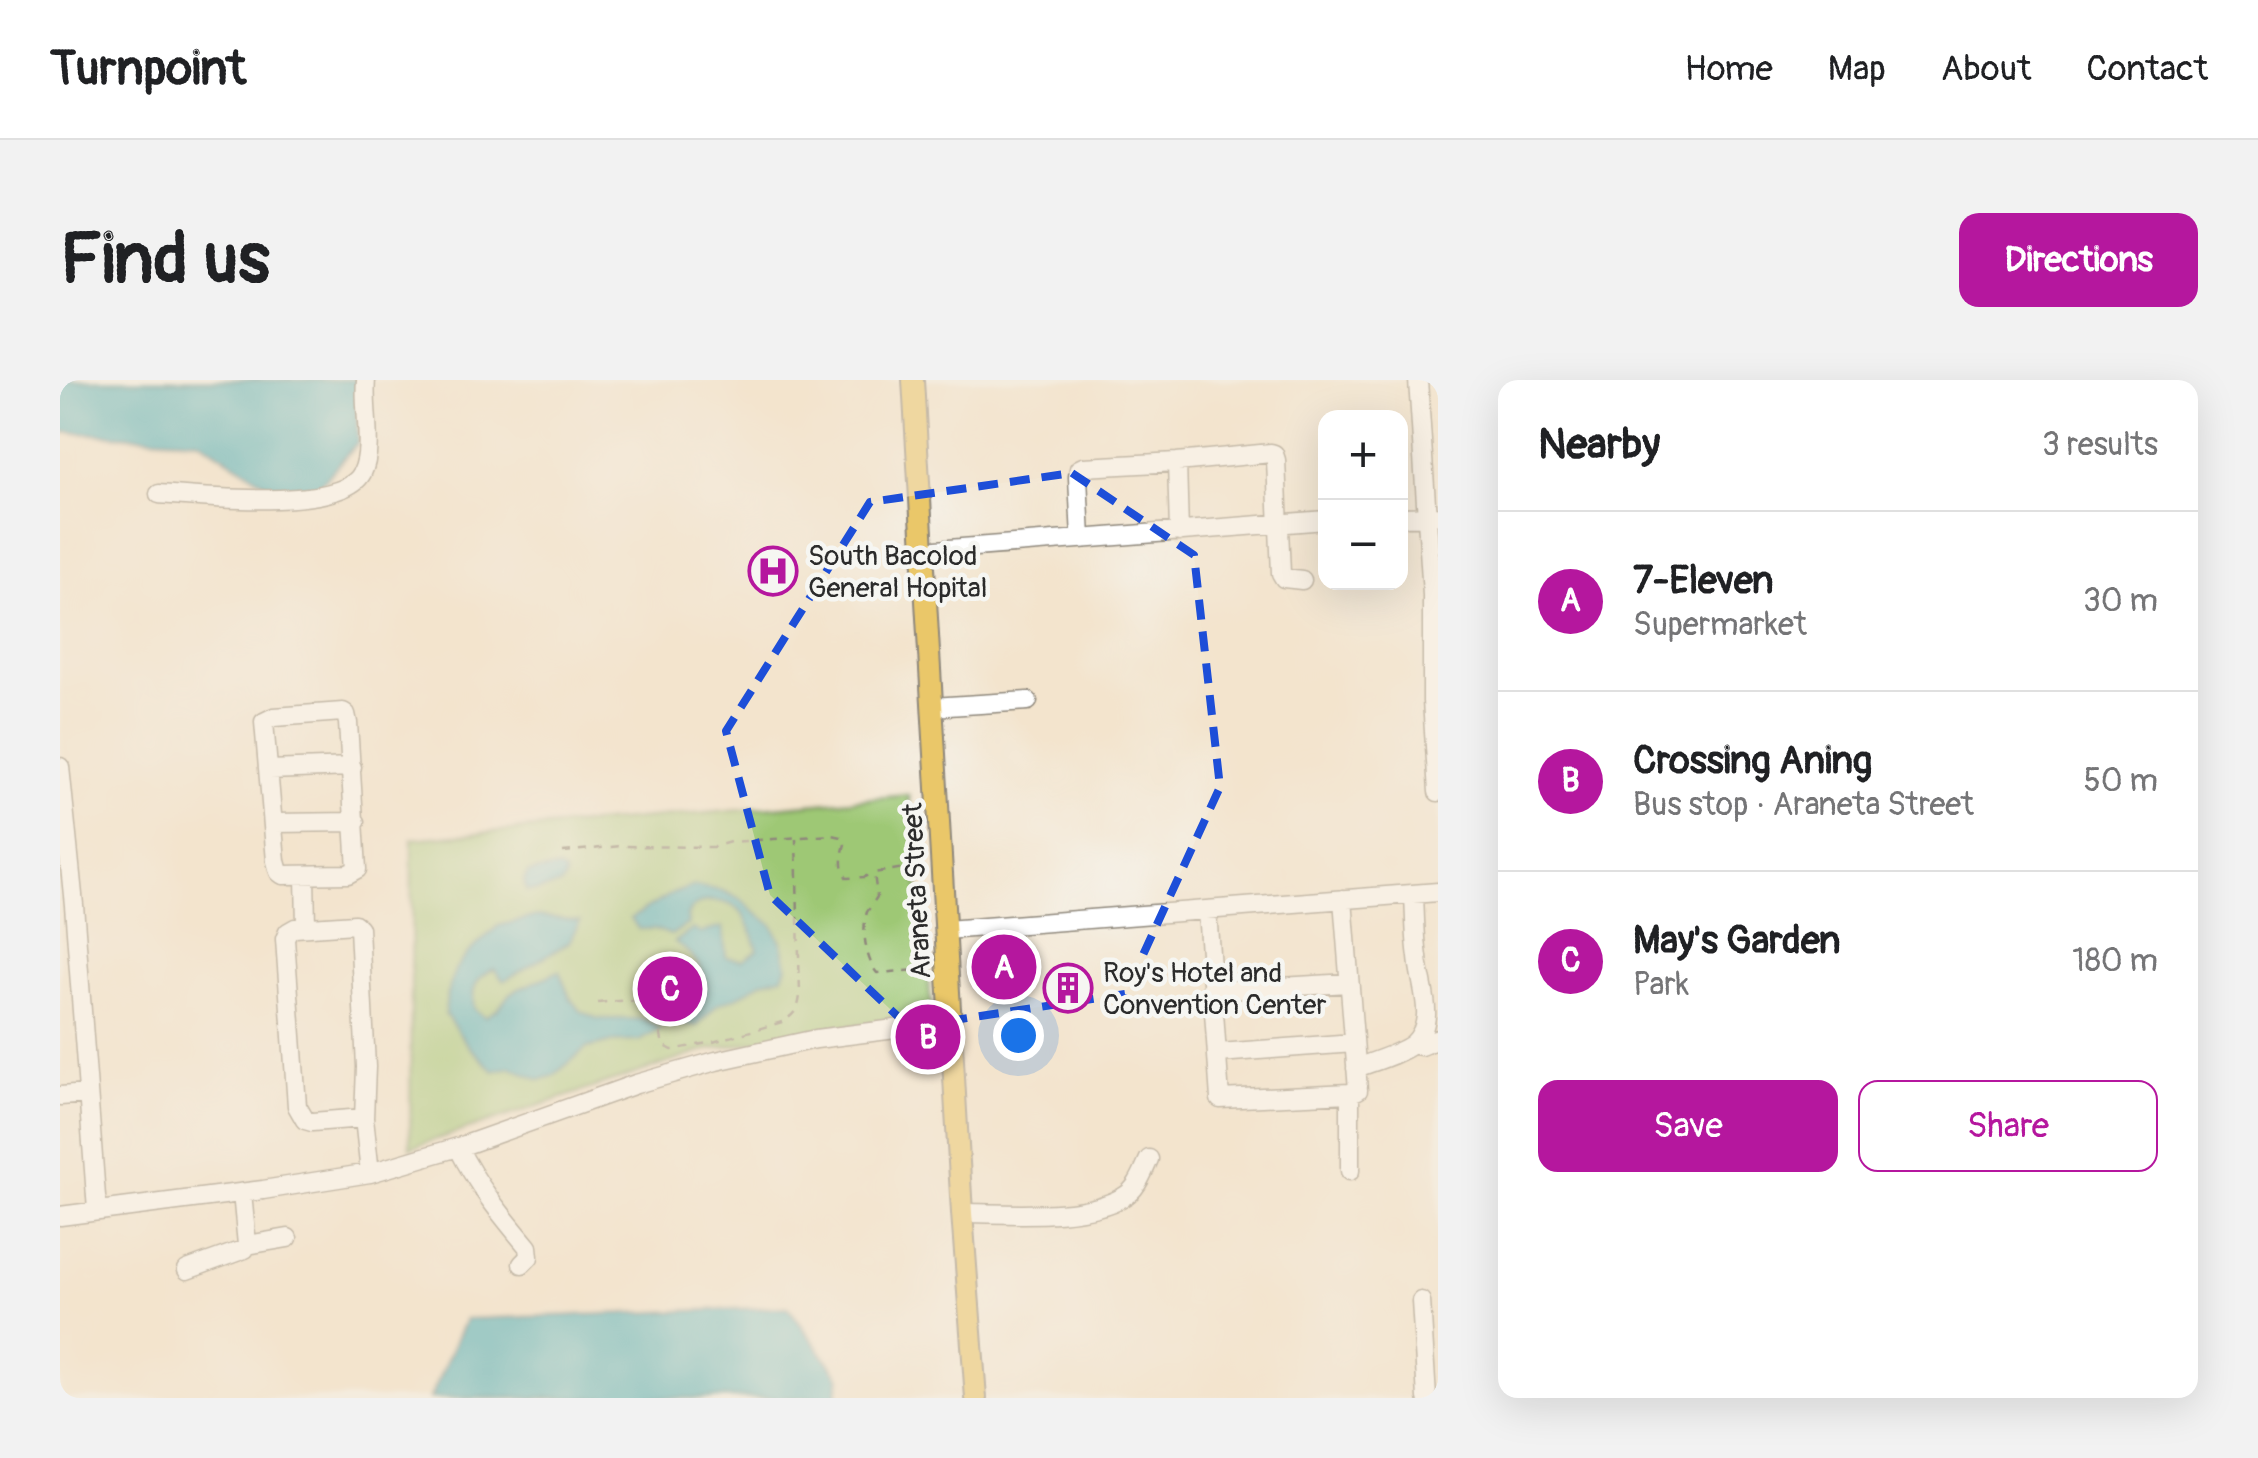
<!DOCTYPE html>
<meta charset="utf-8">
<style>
body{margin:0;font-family:Pangolin,sans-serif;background:#f2f2f2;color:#202124}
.controls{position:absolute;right:30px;top:30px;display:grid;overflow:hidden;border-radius:20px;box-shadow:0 10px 40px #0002}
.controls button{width:90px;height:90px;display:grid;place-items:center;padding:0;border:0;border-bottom:2px solid #e0e0e0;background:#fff;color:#202124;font:50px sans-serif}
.you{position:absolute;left:958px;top:655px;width:35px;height:35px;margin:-25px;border:8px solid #fff;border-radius:50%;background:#1a73e8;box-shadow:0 0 0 15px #1a73e833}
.badge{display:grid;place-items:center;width:65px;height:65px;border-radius:50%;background:#b5179e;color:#fff;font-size:32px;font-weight:700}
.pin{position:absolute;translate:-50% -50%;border:5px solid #fff;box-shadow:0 2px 10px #0006}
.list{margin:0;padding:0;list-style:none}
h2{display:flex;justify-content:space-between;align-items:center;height:130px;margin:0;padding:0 40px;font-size:42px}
h2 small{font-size:32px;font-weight:400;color:#757577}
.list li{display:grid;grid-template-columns:65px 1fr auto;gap:30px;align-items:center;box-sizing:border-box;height:180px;padding:0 40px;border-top:2px solid #e0e0e0}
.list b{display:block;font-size:38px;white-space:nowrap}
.list p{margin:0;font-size:32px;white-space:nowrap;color:#757577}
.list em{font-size:32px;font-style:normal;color:#757577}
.actions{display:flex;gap:20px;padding:30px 40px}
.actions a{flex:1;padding:22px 0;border:2px solid #b5179e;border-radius:20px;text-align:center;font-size:35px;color:#b5179e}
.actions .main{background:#b5179e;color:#fff}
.map{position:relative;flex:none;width:1378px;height:1018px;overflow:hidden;border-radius:20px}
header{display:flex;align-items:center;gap:60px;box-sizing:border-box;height:140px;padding:0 50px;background:#fff;border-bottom:2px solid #e0e0e0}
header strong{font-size:48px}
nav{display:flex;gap:55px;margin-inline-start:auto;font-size:35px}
.intro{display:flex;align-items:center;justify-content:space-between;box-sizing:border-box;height:240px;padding:0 60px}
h1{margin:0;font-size:70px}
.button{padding:25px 45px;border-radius:20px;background:#b5179e;color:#fff;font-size:35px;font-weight:700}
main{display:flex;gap:60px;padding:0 60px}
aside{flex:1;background:#fff;border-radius:20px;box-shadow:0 10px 40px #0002}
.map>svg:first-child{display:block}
.green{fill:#9ec874;stroke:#647a50;stroke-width:2.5}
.water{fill:#3cabba;stroke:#346b72;stroke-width:2.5}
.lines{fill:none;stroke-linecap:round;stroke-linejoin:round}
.minor-casing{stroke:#8f887c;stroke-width:21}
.major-casing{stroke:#8f887c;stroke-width:24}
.path{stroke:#8f887c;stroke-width:2.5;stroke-dasharray:8 8;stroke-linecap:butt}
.minor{stroke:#fff;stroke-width:18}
.major{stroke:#eac769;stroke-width:20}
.marked{fill:none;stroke:#1d4ed8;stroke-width:8;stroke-dasharray:20 12;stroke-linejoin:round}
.labels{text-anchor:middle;stroke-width:9;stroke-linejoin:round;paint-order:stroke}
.poi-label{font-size:28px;fill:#2b2b2b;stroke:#f6f6f2;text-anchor:start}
.street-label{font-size:28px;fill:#2b2b2b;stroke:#f6f6f2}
</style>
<header>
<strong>Turnpoint</strong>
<nav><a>Home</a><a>Map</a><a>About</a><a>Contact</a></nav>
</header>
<div class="intro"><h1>Find us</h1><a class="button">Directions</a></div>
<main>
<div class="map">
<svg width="1378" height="1018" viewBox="0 0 1378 1018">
<rect width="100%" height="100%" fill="#f6f6f2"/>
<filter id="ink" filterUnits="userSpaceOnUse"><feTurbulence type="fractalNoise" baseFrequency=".01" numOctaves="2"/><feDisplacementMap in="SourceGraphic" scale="20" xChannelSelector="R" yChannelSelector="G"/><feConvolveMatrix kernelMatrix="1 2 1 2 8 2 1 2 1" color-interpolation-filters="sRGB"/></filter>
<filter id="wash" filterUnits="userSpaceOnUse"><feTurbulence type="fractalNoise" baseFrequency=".0048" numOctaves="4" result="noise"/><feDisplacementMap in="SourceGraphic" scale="40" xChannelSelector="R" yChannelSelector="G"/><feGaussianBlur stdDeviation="2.25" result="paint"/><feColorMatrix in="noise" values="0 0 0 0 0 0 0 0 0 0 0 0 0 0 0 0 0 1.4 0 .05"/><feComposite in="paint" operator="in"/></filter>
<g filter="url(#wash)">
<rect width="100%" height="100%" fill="#f3e4cd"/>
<path class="green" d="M849 415 872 633 647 670 350 768 352 459Z"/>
<path class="water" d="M0 0H296L298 62 256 109 210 106 139 60 0 52Z
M491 489H499L505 493V500L501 505 477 511H466L464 500 468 493Z
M634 506 663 511 682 520 693 531 711 543 722 563 727 586 723 596 703 601 679 616 658 624 637 646 624 644 619 634C624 632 630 630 634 626 658 603 636 576 615 562L633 549 640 553 663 547 666 577 682 580 698 570C690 545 684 522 654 521 641 521 634 525 627 535L628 544 611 555 595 549H578L571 538 612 514Z
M478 536 520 541 509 562 444 601 434 589C415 597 411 609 414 629L425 637 439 628 450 613 499 591 510 618 520 631 538 639H584L601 649 580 661 553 662 527 668 493 696 480 700 451 687 434 691 409 667 385 634 387 614 395 590 406 575 438 546Z
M728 927 780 997 776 1018H370L405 939Z"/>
</g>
<g filter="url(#ink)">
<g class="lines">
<g class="minor-casing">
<path id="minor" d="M1358 0 1372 215V321L1378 412
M1117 82 1119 152
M99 114C138 117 282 132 302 93 314 68 303 28 306 0
M1340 137 1375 136
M1021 159 1018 97 1019 89 1023 87 1117 82 1211 73 1214 74 1216 80 1221 193 1224 198 1242 200
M863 171 1266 140
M872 327 968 321
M283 332 286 334 288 343 297 489 288 494 223 495 219 492 216 481 204 342 214 337Z
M0 387 14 525 37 830
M209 390 292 387
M214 443 296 442
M245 496 246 546
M1147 530 1160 719 1290 713 1298 710 1283 519
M886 550 1378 512
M1154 611 1289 603
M1353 664 1361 666 1378 659
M1159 673 1294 663
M1296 688C1312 682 1340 674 1353 664 1378 640 1360 607 1358 577 1355 557 1355 536 1354 515
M1290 713V791
M0 716 28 714
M304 738 252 742 245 740 237 726 225 559 228 552 235 548 295 544 299 548 306 687 304 738 310 793
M398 767C416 804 442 836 468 867L469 877 462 884
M182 813 187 865
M902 833C948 833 1023 840 1063 817 1077 810 1083 792 1089 779
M0 836 203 810 310 793 405 765 576 704 656 681 756 659 891 642
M127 890 185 869 187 865 228 858
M1361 921 1367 1018"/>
</g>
<g class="major-casing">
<path id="major" d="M853 0 902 833 916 1018"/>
</g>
<path class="path" d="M503 472 560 466 653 467 670 462 772 455 782 457 785 464C782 475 779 487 787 498L804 497 814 493
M856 486 814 493 817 517C816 518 808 531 807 532 801 550 806 580 817 593L871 589
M538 623C581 617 594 620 603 665L612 670 653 662 722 642C734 635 739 629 740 615L736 459"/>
<use href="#minor" class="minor"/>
<use href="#major" class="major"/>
</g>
</g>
<path d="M0 0H1378V1018H0ZM1012 93 1134 175 1160 407 1065 614 849 647 710 515 666 351 810 122Z" fill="#f3e4cd" fill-opacity=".55" fill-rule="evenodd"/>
<path class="marked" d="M1012 93 1134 175 1160 407 1065 614 849 647 710 515 666 351 810 122Z"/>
<defs>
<g id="hospital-ring" transform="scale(2.5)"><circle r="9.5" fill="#f6f6f2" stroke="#b5179e" stroke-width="1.5"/><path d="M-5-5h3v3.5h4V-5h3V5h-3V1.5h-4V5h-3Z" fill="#b5179e"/></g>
<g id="building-ring" transform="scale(2.5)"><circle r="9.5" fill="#f6f6f2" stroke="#b5179e" stroke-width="1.5"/><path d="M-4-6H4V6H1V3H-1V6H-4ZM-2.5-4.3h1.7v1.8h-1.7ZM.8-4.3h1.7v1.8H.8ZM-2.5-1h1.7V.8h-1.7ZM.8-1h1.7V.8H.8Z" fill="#b5179e"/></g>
</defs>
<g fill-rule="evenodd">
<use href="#hospital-ring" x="713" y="191"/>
<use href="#building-ring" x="1008" y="608"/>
</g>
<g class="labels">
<g class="poi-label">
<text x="748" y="185">South Bacolod<tspan x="748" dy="32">General Hopital</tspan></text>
<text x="1043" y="602">Roy's Hotel and<tspan x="1043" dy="32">Convention Center</tspan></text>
</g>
<g class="street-label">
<text transform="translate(856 511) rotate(-93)" y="10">Araneta Street</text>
</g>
</g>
</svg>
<div class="controls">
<button>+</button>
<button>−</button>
</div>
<div class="you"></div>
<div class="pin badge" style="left:944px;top:587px">A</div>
<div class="pin badge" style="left:868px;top:657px">B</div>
<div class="pin badge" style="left:610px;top:609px">C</div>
</div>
<aside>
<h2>Nearby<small>3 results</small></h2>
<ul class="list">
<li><span class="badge">A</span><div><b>7-Eleven</b><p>Supermarket</p></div><em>30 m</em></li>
<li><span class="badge">B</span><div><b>Crossing Aning</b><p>Bus stop · Araneta Street</p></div><em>50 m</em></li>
<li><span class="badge">C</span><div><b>May's Garden</b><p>Park</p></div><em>180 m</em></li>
</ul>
<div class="actions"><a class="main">Save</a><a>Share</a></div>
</aside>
</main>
